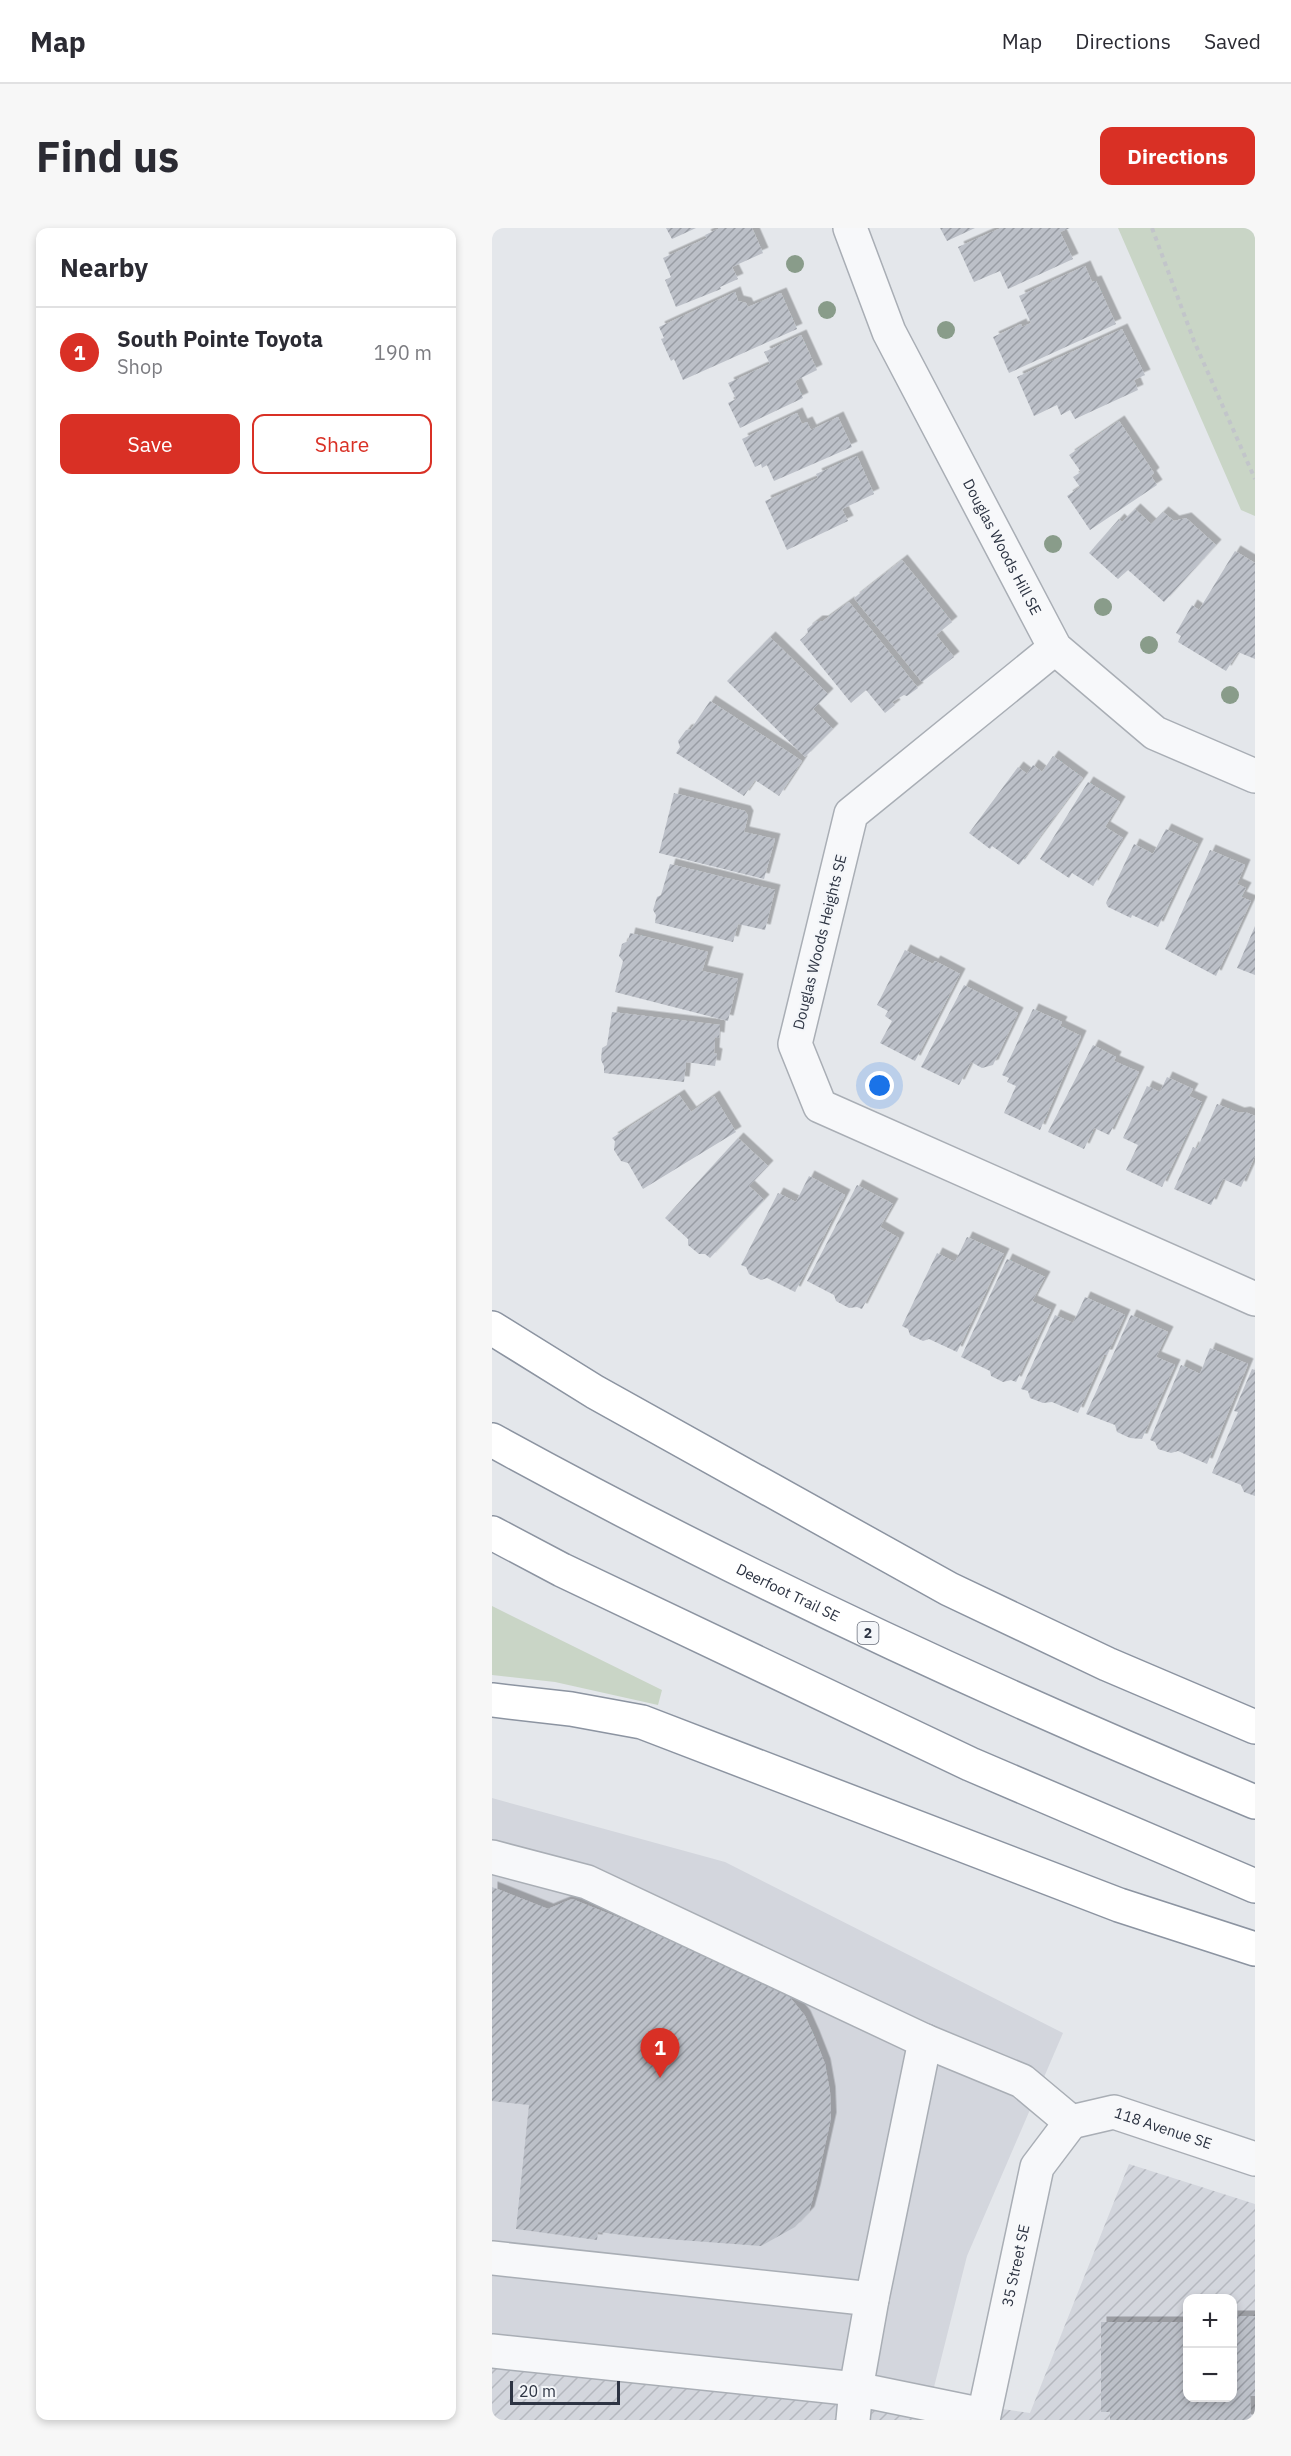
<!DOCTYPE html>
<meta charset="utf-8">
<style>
body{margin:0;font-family:"IBM Plex Sans",sans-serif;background:#f7f7f7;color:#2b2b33}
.controls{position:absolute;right:18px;bottom:18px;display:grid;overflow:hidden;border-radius:12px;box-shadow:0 3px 9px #0003}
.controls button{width:54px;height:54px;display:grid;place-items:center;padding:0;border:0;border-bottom:2px solid #e1e1e2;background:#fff;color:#2b2b33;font:30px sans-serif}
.scale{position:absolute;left:18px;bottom:15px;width:110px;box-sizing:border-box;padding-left:6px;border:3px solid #2d3443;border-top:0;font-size:16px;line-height:21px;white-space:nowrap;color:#2d3443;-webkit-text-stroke:4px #f4f6f9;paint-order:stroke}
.you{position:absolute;left:388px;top:858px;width:21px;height:21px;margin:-15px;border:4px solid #fff;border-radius:50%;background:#1a73e8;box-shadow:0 0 0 9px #1a73e833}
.badge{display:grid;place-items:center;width:39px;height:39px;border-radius:50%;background:#d93025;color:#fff;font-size:20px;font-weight:700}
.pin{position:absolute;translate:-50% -50px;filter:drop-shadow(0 2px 3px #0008)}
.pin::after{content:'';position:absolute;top:32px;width:21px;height:18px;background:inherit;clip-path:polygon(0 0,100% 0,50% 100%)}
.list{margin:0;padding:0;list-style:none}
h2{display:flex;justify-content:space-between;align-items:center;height:78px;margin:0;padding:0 24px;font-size:26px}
h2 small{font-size:20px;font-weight:400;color:#7c7c81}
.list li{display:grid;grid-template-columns:39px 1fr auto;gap:18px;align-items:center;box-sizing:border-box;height:90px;padding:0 24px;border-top:2px solid #e1e1e2}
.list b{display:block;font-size:22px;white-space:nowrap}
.list p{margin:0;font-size:20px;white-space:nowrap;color:#7c7c81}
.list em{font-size:20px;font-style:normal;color:#7c7c81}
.actions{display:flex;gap:12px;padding:18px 24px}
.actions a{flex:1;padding:14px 0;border:2px solid #d93025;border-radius:12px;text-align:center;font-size:21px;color:#d93025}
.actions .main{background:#d93025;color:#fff}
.map{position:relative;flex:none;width:763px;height:2192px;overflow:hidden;border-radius:12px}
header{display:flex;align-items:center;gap:36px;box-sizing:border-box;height:84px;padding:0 30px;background:#fff;border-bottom:2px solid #e1e1e2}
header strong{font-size:28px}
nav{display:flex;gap:33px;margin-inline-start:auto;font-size:21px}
.intro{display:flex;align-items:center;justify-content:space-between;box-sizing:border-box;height:144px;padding:0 36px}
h1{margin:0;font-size:42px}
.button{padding:15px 27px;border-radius:12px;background:#d93025;color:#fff;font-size:21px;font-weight:700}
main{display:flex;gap:36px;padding:0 36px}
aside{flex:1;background:#fff;border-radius:12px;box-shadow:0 3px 9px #0003}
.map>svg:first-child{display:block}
.built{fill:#d3d6dd}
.industrial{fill:url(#industrial-furrows);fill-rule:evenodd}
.grass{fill:#c9d5c6}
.building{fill:url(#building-hatch);filter:url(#shadow)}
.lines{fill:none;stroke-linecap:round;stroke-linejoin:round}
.minor-casing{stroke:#a9aeb5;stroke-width:36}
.highway-casing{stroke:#8c94a1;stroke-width:36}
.path{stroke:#c2c5ca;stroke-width:4;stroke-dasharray:4.5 4.5;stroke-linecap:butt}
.minor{stroke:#f7f8fa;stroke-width:33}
.highway{stroke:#fff;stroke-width:33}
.tree{fill:#899c8a}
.labels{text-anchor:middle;stroke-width:4.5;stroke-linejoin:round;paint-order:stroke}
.shield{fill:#f4f6f9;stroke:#696e7a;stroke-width:1.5}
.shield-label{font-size:14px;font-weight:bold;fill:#2d3443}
.street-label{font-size:15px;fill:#2d3443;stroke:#f4f6f9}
</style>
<header>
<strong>Map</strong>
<nav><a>Map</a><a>Directions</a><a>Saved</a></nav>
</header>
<div class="intro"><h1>Find us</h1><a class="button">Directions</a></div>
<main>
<aside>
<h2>Nearby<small></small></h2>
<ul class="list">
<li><span class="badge">1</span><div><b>South Pointe Toyota</b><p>Shop</p></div><em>190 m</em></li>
</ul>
<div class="actions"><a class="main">Save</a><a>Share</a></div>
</aside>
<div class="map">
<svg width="763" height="2192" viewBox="0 0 763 2192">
<defs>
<pattern id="industrial-furrows" width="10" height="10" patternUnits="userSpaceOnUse" patternTransform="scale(1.5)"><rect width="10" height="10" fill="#d3d6dd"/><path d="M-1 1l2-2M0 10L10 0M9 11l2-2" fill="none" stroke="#b5b8bf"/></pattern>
<pattern id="building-hatch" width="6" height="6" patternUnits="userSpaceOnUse" patternTransform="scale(1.5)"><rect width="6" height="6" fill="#bcc0c8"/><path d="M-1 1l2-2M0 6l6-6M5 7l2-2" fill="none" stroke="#999da4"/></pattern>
<filter id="shadow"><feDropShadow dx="5.5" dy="-5.5" stdDeviation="0" flood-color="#0004"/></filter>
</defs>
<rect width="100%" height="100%" fill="#e4e7eb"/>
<path class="built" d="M0 1570 233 1634 571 1805 475 2028 439 2171 0 2106Z"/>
<path class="industrial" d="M637 1936 763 1976V2192H0V2106L538 2185ZM696 2070H740V2170H696Z"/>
<path class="grass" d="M626 0H763V288L749 282Z
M0 1378 170 1462 166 1477 63 1454 0 1447Z"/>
<path class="building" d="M174 0H204L180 11Z
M228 0H260L271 25 240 39 246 51 228 59 229 61 184 79 173 52 179 49 171 30 215 10 213 7Z
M448 0H483L455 13Z
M509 0H578L568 4 581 31 516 61 508 43 482 54 466 19Z
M593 38 600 54 604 53 624 96 517 145 501 109 529 96 530 99 539 95 527 68Z
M243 64 246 73 254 75 256 79 289 65 305 101 191 152 182 131 179 133 169 111 172 110 167 99Z
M630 101 653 147 642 152 646 162 583 191 578 182 569 187 565 177 542 188 525 149Z
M309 107 325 142 303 153 311 170 248 200 236 175 244 171 236 155 278 136 272 124Z
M305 185 310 196 315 194 319 202 346 189 360 219 282 253 275 237 270 240 269 236 263 239 250 211Z
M627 193 662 245 659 248 665 257 598 302 575 268 588 259 581 249 589 244 577 227Z
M365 228 382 266 350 281 356 293 295 322 273 273 326 250 324 246Z
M643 281 659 296 671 284 682 293 694 290 724 317 672 374 636 342 626 351 597 325 627 291 630 294Z
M743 323 763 335V431L746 424 734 443 686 414 689 408 684 405 700 377 707 382Z
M410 332 460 394 444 407 462 429 430 454 362 370Z
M357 374 426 460 415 468 412 467 400 474 403 477 393 485 374 462 359 475 308 412 316 405 315 401 325 393H331Z
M278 409 336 466 321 481 341 501 313 529 235 453Z
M218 473 310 533 287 568 263 552 252 568 184 525 188 519 186 513 194 502 199 501Z
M561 528 591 550 527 637 500 618 498 621 477 605 526 539 535 546 541 537 550 544Z
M596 554 628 574 613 599 631 610 601 658 580 645 577 650 548 631Z
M182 565 253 583 256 588 252 604 283 611 272 651 167 625Z
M674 601 706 616 666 699 640 687 639 690 616 679 614 675 642 616 661 626Z
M718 622 753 637 745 656 754 660 749 669 759 673 724 748 673 721Z
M178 636 283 662 273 702 246 696 241 714 163 695 164 687 161 682 165 669 169 667Z
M763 698V747L745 740Z
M138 705 216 724 210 743 246 751 236 793 123 764 131 733 127 728 130 716 136 713Z
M413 722 441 736 443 733 468 746 423 833 388 815 400 793 393 788 396 783 385 777Z
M472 757 526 785 501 837 490 840 479 834 467 857 429 839Z
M541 781 570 794 568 798 589 808 548 902 512 885 524 858 515 854 517 850 510 847Z
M120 784 228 797 227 810 223 809 222 825 225 826 223 838 194 834 192 854 112 845V838L109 832 110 820 115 817Z
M601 817 624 829 622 833 647 844 617 907 602 900 592 921 556 904Z
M675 849 701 861 697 868 710 874 670 959 634 942 646 917 631 910 655 858 668 864Z
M187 867 199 884 222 868 244 904 151 961 136 935 129 933 122 922 123 913 120 910Z
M725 876 747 885 753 884 763 888V928L749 959 731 951 719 977 682 961 701 919 705 921Z
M246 910 276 938 257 958 272 972 218 1030 213 1026H207L196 1017V1011L173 990Z
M317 948 353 967 303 1064 275 1050 269 1052 257 1046 254 1039 249 1037 286 965 304 974Z
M365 957 401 976 388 999 407 1010 370 1081 365 1079 357 1080 344 1073 342 1067 315 1053Z
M475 1009 512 1026 465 1124 437 1111 431 1113 418 1107 416 1101 410 1098 445 1025 463 1034Z
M515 1031 553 1049 540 1073 559 1082 524 1154 519 1152 511 1154 499 1148 498 1143 469 1129Z
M593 1069 633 1087 615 1127H612L586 1185 560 1174 551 1175 538 1170 536 1163 529 1161 563 1087 581 1095Z
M639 1087 676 1104 664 1129 683 1137 650 1211 638 1210 625 1204 623 1197 594 1186Z
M718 1120 756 1136 715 1236 686 1223 679 1225 666 1221 663 1214 658 1212 689 1137 708 1146Z
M760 1141 763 1142V1268L752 1264 749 1257 720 1245 746 1184 742 1183Z
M0 1659 56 1681 80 1671 205 1721 292 1762 313 1788 322 1808 333 1836 338 1864 339 1890 323 1962 317 1984 303 1999 269 2018 148 2009 106 2004 105 2012 24 2001 37 1877 0 1873Z
M740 2088H763V2168H758L759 2192H618V2184H609V2094H696V2170H740Z"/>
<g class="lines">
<g class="minor-casing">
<g id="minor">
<path id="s1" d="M358 0 397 104 563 420 663 505 763 548"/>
<path d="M563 420 359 586 303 816 328 878 763 1071"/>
<path d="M0 1629 95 1654 433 1813 530 1853 579 1894"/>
<path id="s2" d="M579 1894 622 1884 763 1931"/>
<path d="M0 2030 380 2071"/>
<path d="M0 2123 364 2161 491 2187"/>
<path d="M361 2192 364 2161 380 2071 433 1813"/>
<path id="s3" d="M491 2192 545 1939 579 1894"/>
</g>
</g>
<g class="highway-casing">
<g id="highway">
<path d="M0 1100 103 1164 457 1361 615 1436 763 1499"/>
<path id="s4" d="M0 1212C247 1348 502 1466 763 1574"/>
<path d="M0 1305 70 1342 478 1536 763 1658"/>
<path d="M0 1472 79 1481 150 1494 627 1677 763 1721"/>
</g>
</g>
<path class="path" d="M660 0 702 113 763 251"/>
<use href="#minor" class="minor"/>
<use href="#highway" class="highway"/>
</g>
<g class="tree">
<circle cx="303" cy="36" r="9"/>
<circle cx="335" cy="82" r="9"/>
<circle cx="454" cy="102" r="9"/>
<circle cx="561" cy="316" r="9"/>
<circle cx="611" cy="379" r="9"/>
<circle cx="657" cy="417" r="9"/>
<circle cx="738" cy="467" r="9"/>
</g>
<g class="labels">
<rect class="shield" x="365.5" y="1394" width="21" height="22" rx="4.5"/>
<g class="shield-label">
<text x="376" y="1410">2</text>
</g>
<g class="street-label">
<text dy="5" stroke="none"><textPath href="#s1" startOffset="354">Douglas Woods Hill SE</textPath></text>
<text transform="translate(328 714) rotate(-76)" y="5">Douglas Woods Heights SE</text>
<text dy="5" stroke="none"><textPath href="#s4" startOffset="333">Deerfoot Trail SE</textPath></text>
<text dy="5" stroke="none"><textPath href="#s2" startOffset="96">118 Avenue SE</textPath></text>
<text dy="5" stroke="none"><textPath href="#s3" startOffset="158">35 Street SE</textPath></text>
</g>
</g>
</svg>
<div class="controls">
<button>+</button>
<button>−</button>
</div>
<div class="scale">20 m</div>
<div class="you"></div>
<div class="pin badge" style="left:168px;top:1850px">1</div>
</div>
</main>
